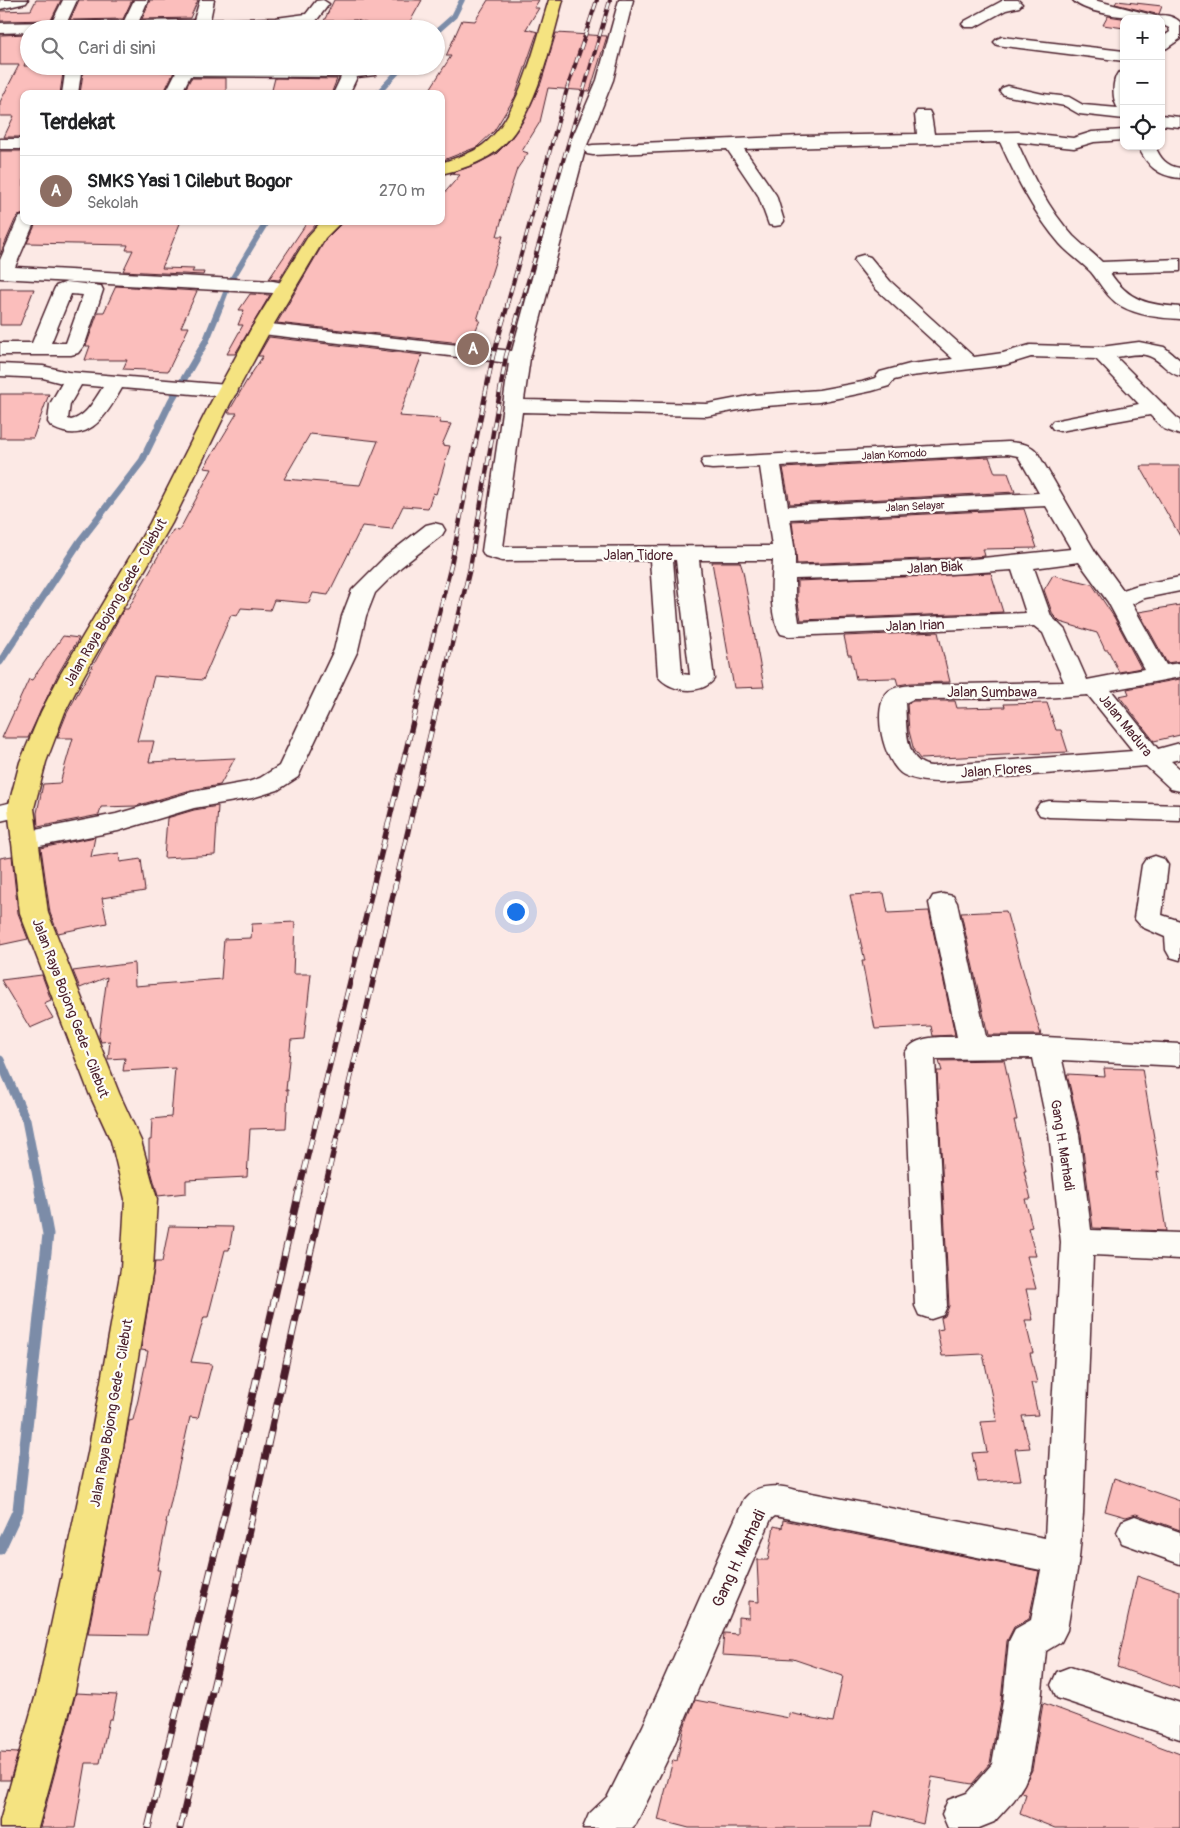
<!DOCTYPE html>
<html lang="id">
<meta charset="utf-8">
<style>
body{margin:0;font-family:Pangolin,sans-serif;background:#f6f6f6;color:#202124}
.controls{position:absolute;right:15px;top:15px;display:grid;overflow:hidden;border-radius:10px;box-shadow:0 1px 4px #0004}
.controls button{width:45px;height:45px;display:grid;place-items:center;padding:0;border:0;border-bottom:1px solid #e0e0e0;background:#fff;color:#202124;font:25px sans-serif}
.you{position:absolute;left:515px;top:911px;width:18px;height:18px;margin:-12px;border:4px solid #fff;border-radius:50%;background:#1a73e8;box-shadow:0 0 0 8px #1a73e833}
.badge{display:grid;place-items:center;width:32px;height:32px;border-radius:50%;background:#d93025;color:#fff;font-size:16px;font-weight:700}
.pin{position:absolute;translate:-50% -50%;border:2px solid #fff;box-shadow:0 1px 5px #0006}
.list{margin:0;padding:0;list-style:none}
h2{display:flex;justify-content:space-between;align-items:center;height:65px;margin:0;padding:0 20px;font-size:21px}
h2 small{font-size:16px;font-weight:400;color:#757577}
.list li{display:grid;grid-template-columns:32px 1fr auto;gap:15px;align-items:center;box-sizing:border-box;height:70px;padding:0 20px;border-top:1px solid #e0e0e0}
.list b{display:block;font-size:19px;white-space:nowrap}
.list p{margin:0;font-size:16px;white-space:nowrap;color:#757577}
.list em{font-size:16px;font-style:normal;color:#757577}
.icon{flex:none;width:28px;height:28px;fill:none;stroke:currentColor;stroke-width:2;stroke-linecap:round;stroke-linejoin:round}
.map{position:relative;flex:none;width:1180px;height:1828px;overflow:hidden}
.search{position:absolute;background:#fff;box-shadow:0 1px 4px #0004;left:20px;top:20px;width:425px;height:55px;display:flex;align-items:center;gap:12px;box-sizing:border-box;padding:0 18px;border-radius:28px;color:#757577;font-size:19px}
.panel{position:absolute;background:#fff;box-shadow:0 1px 4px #0004;left:20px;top:90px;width:425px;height:135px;border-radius:10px}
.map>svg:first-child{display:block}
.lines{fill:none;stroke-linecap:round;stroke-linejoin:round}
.stream-far3{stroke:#7b8ca8;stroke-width:5.5}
.stream-far2{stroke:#7b8ca8;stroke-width:7}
.stream-far1{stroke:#7b8ca8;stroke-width:9}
.stream{stroke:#7b8ca8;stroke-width:11}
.building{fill:#fbbebc;stroke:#4a1f2b;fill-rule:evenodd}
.minor-casing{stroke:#4a1f2b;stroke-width:3}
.major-casing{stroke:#4a1f2b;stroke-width:3}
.minor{fill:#fdfcf7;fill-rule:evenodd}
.major{fill:#f5e381;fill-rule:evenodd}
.rail-far3-casing{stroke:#4a1f2b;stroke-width:4}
.rail-far2-casing{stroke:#4a1f2b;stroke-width:4.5}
.rail-far1-casing{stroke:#4a1f2b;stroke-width:5.5}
.rail-casing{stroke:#4a1f2b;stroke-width:7}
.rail-far3{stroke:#fdfcf7;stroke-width:2.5;stroke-dasharray:7;stroke-linecap:butt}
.rail-far2{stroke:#fdfcf7;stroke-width:3;stroke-dasharray:9;stroke-linecap:butt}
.rail-far1{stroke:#fdfcf7;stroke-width:4;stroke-dasharray:11;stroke-linecap:butt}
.rail{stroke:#fdfcf7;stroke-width:5;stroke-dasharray:14;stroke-linecap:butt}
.labels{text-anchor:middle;stroke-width:4.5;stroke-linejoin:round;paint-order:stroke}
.far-street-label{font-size:11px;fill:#4a1f2b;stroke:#fdfcf7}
.street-label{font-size:14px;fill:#4a1f2b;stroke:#fdfcf7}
.near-street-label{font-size:16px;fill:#4a1f2b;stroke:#fdfcf7}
</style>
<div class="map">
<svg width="1180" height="1828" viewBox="0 0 1180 1828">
<rect width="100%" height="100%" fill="#fce9e5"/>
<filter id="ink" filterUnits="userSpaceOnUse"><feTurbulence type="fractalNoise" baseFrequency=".02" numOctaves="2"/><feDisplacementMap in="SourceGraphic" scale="10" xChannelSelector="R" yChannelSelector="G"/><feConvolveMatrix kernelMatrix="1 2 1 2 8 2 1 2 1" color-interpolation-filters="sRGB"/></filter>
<g filter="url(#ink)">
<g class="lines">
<path class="stream-far3" d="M436 32 454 16 462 0
M377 94 403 66
M221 305 229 284 267 221"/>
<path class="stream-far2" d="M0 662 80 541 142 461 171 401 206 341 221 304"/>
<path class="stream-far1" d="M0 1060 26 1120 40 1192"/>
<path class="stream" d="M0 1549 18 1510 48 1234 40 1191"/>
</g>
<path class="building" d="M36 0H61L51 20 0 21V11L31 10Z
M79 0H132L123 19 70 20Z
M150 0H198L190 18 142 19Z
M334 0H422L406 29H373L369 24 356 20 324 21Z
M488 0H539L534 8H539L526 29 538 32 536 36 515 97 494 131 477 147 441 161V94H427L451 56H446L462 20 475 21Z
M1117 1 1162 6 1159 14H1156L1115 4Z
M1108 16 1128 19H1124V28L1103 25Z
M556 33 607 36 590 91 548 88 540 122 522 151 528 153 517 169 508 197 497 236H503L477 320H480L470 344 277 323 326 239 344 221H441V197L460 175 450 174 477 164 496 154 510 140 522 123 541 83Z
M29 34V54L24 66H64L60 94H24V137H4L14 116H0V102L19 65H0V35Z
M84 66H121L120 68H144L143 71 174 72 163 94H80Z
M191 78H226V94H183Z
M275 78 337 79 331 94H271Z
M0 151H24V214L18 216 15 220 0 255Z
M37 221H181L162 268 194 269 192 272H204L203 275 123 271 133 250H126L128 245 27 243Z
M308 221H319L307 234 279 280 269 279Z
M116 286 197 291 181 327H189L168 371 123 369 127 360H85L90 346H86L98 312H104Z
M0 289H34L20 325H0Z
M250 294 270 295 235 354H227L243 325H238L244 310H239Z
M269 337 422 355 399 416 441 419 439 423 451 424 442 445 450 446 436 494 433 493 428 508 403 506 392 529 362 526 328 595 313 593 309 603 274 600 270 610 241 608 237 616 231 615 203 680 154 676 137 741H154L149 762 235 758 220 785 191 790 136 806 101 807 99 815 38 827 37 813 43 784 60 783 73 738H57L67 713 124 609H128L173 530 179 531 212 469 204 468 237 413H228L246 382 263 356H258ZM310 434 378 441 360 485 284 479Z
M0 394H49L33 438H0Z
M989 457 995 473H1008L1015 492 790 504 783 468Z
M1140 466H1180V536Z
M1024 509 1037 548 983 549 985 556 973 557 797 564 792 521Z
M712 562H740L743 571 764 687 734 688Z
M991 573 1003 612 801 620 797 597V581Z
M1053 575 1092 584 1114 617 1141 668 1119 672 1108 650H1105L1097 633 1060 622 1053 615 1044 590Z
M1180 605V661L1167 663 1139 612Z
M938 632 950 682 911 683 898 685 896 678H892L856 679 851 655H848L844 636Z
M63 636 79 638 58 674 28 738H2L29 679 32 680Z
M1180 679V735L1154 741 1119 696 1129 694 1127 689Z
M913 701H955L957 708 1005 707 1004 704 1047 703 1056 730H1061L1068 752 920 759 914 751 909 731 907 704Z
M218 806 215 855 164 858 167 818 194 810Z
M95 837 91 857 119 853 120 862 141 859 145 891 102 898 107 923 58 933 50 913 41 848Z
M12 856 18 913 28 939 0 945V858Z
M884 893 888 913 929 911 955 1035 933 1036 931 1026 875 1029 862 961H865L850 895Z
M1006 911 1017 950 1041 1035H988L961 913Z
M295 922 293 974H311L304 1039 291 1040 286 1090H288L286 1128 250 1129 247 1177 186 1180V1193L158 1196 149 1163V1140H151L152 1119 171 1117 175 1068 123 1071 125 1058 108 1059 110 1041 101 1042 99 1036 107 977 80 988 73 971 134 963 135 986 221 979 224 939 251 938 252 924Z
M42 975 51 1000 44 1003 53 1018 30 1028 1 980Z
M1004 1060 1017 1120H1014L1026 1171H1024L1031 1199H1025L1032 1227 1028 1228 1036 1256H1027L1036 1289H1026L1033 1320H1025L1033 1353H1030L1037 1383H1031L1038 1415 1022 1416 1030 1448 1015 1449 1021 1480 978 1482 972 1453 987 1452 981 1422 997 1421 983 1354 942 1356 937 1330 943 1329 941 1318 945 1316 949 1306 937 1071H942L939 1061Z
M1104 1068 1142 1069 1160 1172 1157 1171 1166 1231 1093 1228 1081 1134 1067 1074 1105 1076Z
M169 1226 233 1227 229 1250H225L208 1317H204L191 1362 212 1364 198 1418 190 1417 166 1523H167L157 1570H160L147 1635 88 1634 129 1421 133 1420 138 1400 148 1351 141 1350 155 1262H162Z
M1114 1478 1180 1501V1530L1136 1514 1126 1517 1105 1511Z
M783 1520 1039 1571 1029 1619 1014 1627 1007 1641 1001 1701 990 1763 972 1784 932 1777 923 1824 874 1811 871 1828H689L658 1820 673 1760 677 1761 683 1730 695 1700 789 1718V1713L833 1722 843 1676 793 1659 722 1655 724 1633 738 1634V1617L749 1618V1601L759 1602 757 1560H768L774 1526 782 1528Z
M1137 1576 1180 1591V1689L1117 1667Z
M76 1693 117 1695 112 1719H109L100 1763H86L75 1828H40Z
M1043 1703 1180 1754V1828H1055L1020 1814 1026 1794 1020 1793 1032 1770Z
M0 1752 18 1753 10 1780H0Z"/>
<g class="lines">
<g class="minor-casing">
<path id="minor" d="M0 0H28L26 3 0 9Z
M63 0H77L67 22 124 21 134 0H148L139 21 194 20 200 0H214L210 20 276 18 306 14 316 1 323 0 329 4 316 21 307 23 356 22 368 26 371 29H283V27L212 29H29V32L0 33V23L52 22Z
M619 0H633L613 80 585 150 587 146 593 145 802 136 917 134 915 115 917 111H929L931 115 934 134 1018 132 1073 138 1092 132 1124 130V140L1094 142 1074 148 1017 142C1032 175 1048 209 1073 236 1082 245 1093 253 1102 262L1180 259V271L1110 273C1129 301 1148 305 1180 307V319C1160 318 1139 316 1121 306 1107 298 1101 284 1091 272 1081 262 1069 254 1060 244 1034 214 1016 178 1000 142L744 149 776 195 784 221 781 225 775 226 769 225 758 195 727 149 593 155 587 154 585 150 530 358 524 400 707 404 754 395 819 390 862 382 875 378 880 372 910 364 953 359 876 289 854 261 856 257 863 255 870 257 890 281 974 357 1003 353 1030 345 1101 347 1139 342 1164 347 1180 360V376C1167 373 1161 360 1149 356 1139 352 1127 356 1116 357L1180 421V435L1164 429 1150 415 1060 431 1053 429 1050 425 1053 421 1139 404 1096 359 1031 357 1005 365 911 376 894 380 889 386 872 391 819 402 754 407 707 416 522 412 503 547 772 546 760 467 712 469 704 468 701 463 704 458 1008 442C1018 443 1030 443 1037 452L1096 553 1123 590 1138 585 1180 577V591L1145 598 1132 604 1166 665 1180 663V677L1111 690 1158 749 1180 743V759L1171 761 1180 769V791L1171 789 1146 766 942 782C929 782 916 781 904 775 884 764 870 707 889 691 894 687 905 686 911 685L1064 682 1043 633 1034 626 789 636 781 634C768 616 772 581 773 560H699L714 679C702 696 669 692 658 676L650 560 502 561 485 556 482 551 509 363 254 333 251 329 254 325 261 323 512 351 567 150 597 80ZM1008 454 1018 456 1039 493 788 506 781 466ZM1046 506 1071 549 973 559 795 566V553L790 519ZM673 560H676L690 675 682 674ZM1079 562 1108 602 1144 669 1087 680 1065 630 1051 616 1034 568ZM1012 570 1026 613 799 622 795 597V579L935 575ZM1088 695 1133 751 932 766C903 764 907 724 905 703L913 699 1043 698Z
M1002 0H1018L1022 4 1019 7 1006 10 975 27H965L962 24 965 21 1002 1Z
M1073 0H1094L1156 16C1164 14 1174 16 1180 22V39L1167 48 1161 50V38L1170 32 1169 28 1161 24V19C1143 19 1084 15 1073 0Z
M1002 37 1124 51V61L997 45 994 42 997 39Z
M66 66H82L78 94H62Z
M179 66H380L375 75 357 77 349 94H333L341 77 190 76 181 94H165Z
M1124 71V119L1079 114 1065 106 1008 96 1002 94 1000 91 1002 88 1008 86 1043 94 1069 97 1083 105 1118 108C1112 100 1112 81 1118 73Z
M1161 115 1180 117V127L1161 125Z
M0 139H24V149H0Z
M1138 146H1155C1160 158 1166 166 1180 168V178C1158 176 1147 166 1138 146Z
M24 216V221H35L15 267 273 281 288 284 292 292 290 296C282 298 279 297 273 293L0 278V260L17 221 20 217Z
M67 282 101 286 103 290 85 344 78 353 71 355H0V343H32L54 290 56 286ZM71 294 83 295 66 343H51Z
M0 364 43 366 68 372 228 385 235 387 238 391 235 395 228 397 122 388C110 409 93 440 64 432 57 430 51 428 48 422L50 404 62 383 43 378 0 376ZM81 385 103 387C95 399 86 417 71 420L68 419 70 404Z
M434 523 442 525 445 530 442 535 401 567 375 593 366 616 358 650 298 777 278 790 252 798 194 808 118 831 24 849 15 846 11 840 15 834 116 814 192 792 248 782 260 778 279 766 334 650 342 616 352 590 385 557 426 525Z
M21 800 30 802 34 808 30 814 0 821V805Z
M1049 801 1180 805V821L1049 817 1040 815 1036 809 1040 803Z
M1155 856 1164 859 1168 865 1162 915 1180 921V960L1170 957 1166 950 1165 937 1142 927 1134 918 1142 865 1146 859Z
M943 894 953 896 957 903 986 1037H1045L1180 1044V1066L1062 1060 1079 1134 1091 1230 1180 1233V1259L1093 1255 1083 1514 1079 1558 1067 1630 1061 1642 1046 1651 1041 1701 1030 1770 1024 1784 1014 1800 994 1822 979 1828H948L942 1814 948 1800 967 1793 992 1764 1003 1701 1009 1641 1015 1629 1031 1620 1041 1570 775 1516 771 1519 671 1752 636 1824 632 1828H583L589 1814 608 1796 643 1726 740 1508C742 1505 743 1499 746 1497 758 1483 781 1485 796 1490L1045 1538 1061 1242 1049 1134 1033 1058 935 1059 947 1306 943 1315 931 1319 919 1315 915 1306 905 1053C915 1035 939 1037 957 1037L929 903 933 896Z
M1135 1516 1180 1532V1564L1122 1543 1117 1532 1122 1521Z
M1070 1667 1180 1703V1739L1057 1698 1051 1685 1057 1672Z"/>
</g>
<g class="major-casing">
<path id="major" d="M549 0H563C550 46 535 123 495 152 480 163 459 170 441 174V163C455 158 471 154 483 145 519 118 536 41 549 0Z
M322 221H342L325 238 271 329 230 404 172 523 84 675 65 712 46 762 34 808 48 913 119 1093 141 1141 157 1199 153 1269 122 1453 75 1691 38 1828H0V1821L37 1691 88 1453 121 1269 125 1199 111 1141 89 1093 20 913 8 808 20 762 41 712 60 675 150 523 210 404 251 329 309 235Z"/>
</g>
<use href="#minor" class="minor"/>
<use href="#major" class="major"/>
<g class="rail-far3-casing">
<path id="rail-far3" d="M507 305 567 89 597 0
M521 305 610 0"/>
</g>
<g class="rail-far2-casing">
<path id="rail-far2" d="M419 694 451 565 493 356 508 304
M440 694 470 568 506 356 521 304"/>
</g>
<g class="rail-far1-casing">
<path id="rail-far1" d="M299 1192 420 693
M324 1192 440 693"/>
</g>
<g class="rail-casing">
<path id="rail" d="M148 1828 241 1446 299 1191
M180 1828 236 1590 324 1191"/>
</g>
<use href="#rail-far3" class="rail-far3"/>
<use href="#rail-far2" class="rail-far2"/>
<use href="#rail-far1" class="rail-far1"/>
<use href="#rail" class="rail"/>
</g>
</g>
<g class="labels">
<g class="far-street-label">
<text transform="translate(894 454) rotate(-3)" y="4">Jalan Komodo</text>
<text transform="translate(915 506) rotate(-3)" y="4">Jalan Selayar</text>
</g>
<g class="street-label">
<text x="638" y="560">Jalan Tidore</text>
<text transform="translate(935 567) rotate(-3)" y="5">Jalan Biak</text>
<text transform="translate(115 602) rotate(-60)" y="5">Jalan Raya Bojong Gede - Cilebut</text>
<text transform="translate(915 625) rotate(-2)" y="5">Jalan Irian</text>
<text x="992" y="697">Jalan Sumbawa</text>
<text transform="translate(1126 725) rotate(51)" y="5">Jalan Madura</text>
<text transform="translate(996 770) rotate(-4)" y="5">Jalan Flores</text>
<text transform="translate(71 1008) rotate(69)" y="5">Jalan Raya Bojong Gede - Cilebut</text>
<text transform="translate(1063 1145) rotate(81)" y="5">Gang H. Marhadi</text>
<text transform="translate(111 1413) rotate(-80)" y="5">Jalan Raya Bojong Gede - Cilebut</text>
</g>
<g class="near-street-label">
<text transform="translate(738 1558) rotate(-65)" y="6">Gang H. Marhadi</text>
</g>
</g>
</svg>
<div class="controls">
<button>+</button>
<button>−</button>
<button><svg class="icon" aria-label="locate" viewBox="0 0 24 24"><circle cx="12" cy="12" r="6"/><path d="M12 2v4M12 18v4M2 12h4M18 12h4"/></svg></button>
</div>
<div class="you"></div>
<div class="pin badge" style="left:473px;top:349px;background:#8d6e63">A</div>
<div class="search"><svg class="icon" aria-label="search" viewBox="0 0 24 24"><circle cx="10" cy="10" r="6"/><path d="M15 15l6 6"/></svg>Cari di sini</div>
<section class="panel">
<h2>Terdekat<small></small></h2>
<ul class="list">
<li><span class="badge" style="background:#8d6e63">A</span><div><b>SMKS Yasi 1 Cilebut Bogor</b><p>Sekolah</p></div><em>270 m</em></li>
</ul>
</section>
</div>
